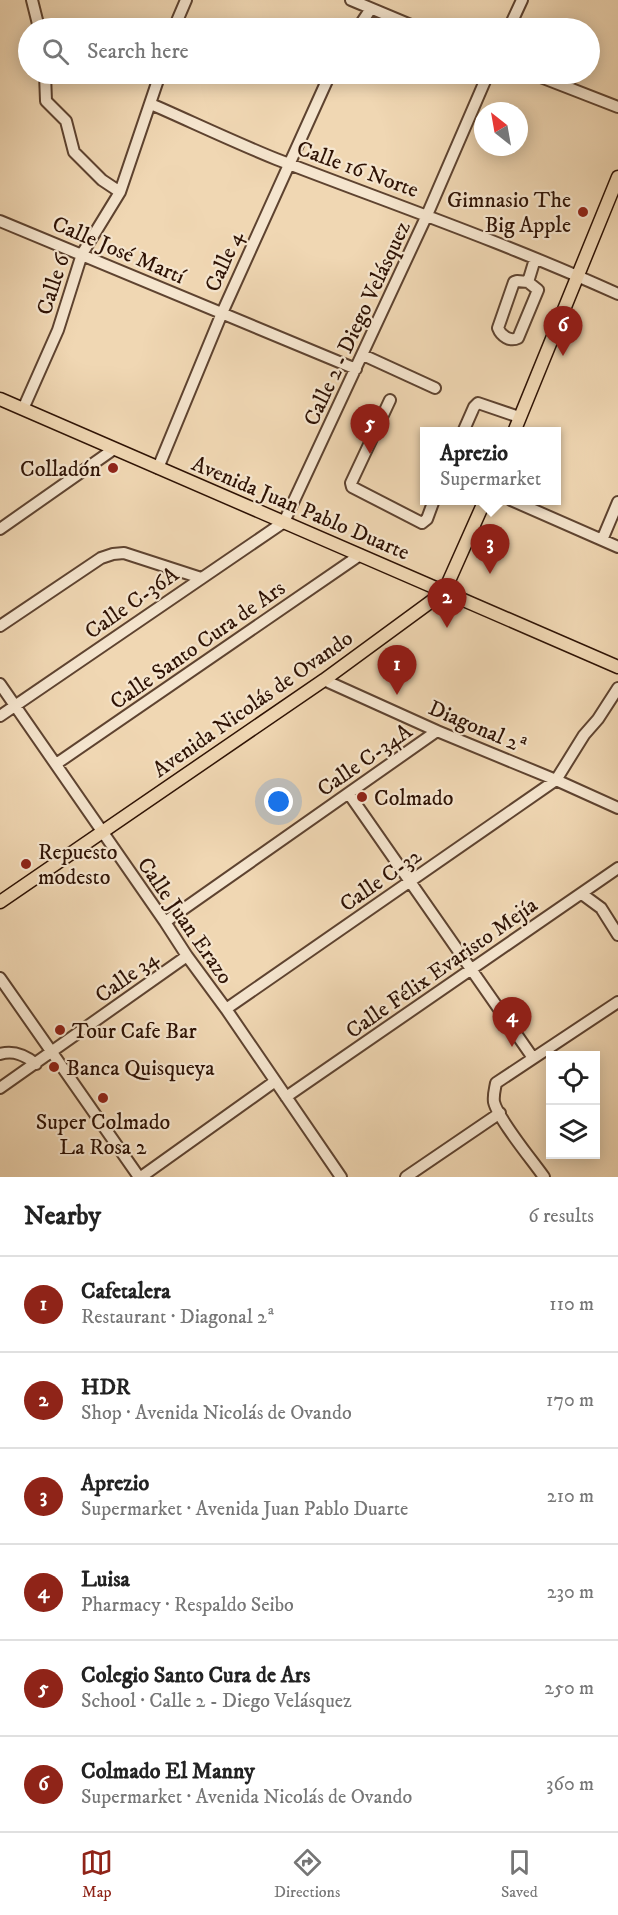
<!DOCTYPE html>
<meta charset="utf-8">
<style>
body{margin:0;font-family:"IM FELL DW Pica",serif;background:#f6f6f6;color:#222}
.controls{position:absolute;right:18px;bottom:18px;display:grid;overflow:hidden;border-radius:0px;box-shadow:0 3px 15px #0003}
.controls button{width:54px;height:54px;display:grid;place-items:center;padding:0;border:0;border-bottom:2px solid #e0e0e0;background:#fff;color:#222;font:30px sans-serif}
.compass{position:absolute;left:474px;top:102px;width:54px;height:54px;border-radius:50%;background:#fff;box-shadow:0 3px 15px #0003;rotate:329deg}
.you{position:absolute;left:279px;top:802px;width:21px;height:21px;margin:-15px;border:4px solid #fff;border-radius:50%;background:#1a73e8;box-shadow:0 0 0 9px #1a73e833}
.badge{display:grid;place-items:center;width:39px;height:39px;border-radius:50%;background:#8f2418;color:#fff;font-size:20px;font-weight:700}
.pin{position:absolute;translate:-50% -50px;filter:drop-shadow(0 2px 3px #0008)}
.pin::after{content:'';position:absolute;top:32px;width:21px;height:18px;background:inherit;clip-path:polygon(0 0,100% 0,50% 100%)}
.popup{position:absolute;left:420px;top:427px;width:141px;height:78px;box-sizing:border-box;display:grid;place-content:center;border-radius:0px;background:#fff;filter:drop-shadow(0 2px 4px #0005);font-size:20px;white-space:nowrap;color:#767676}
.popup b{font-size:22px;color:#222}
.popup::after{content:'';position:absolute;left:50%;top:100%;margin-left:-12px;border:12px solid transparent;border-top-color:#fff}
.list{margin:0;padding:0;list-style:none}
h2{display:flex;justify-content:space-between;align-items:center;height:78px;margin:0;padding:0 24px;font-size:26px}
h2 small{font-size:20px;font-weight:400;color:#767676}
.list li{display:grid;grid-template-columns:39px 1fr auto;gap:18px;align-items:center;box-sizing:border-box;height:96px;padding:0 24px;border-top:2px solid #e0e0e0}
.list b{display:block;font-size:22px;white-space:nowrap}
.list p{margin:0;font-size:20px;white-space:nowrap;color:#767676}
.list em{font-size:20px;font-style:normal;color:#767676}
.icon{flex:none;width:33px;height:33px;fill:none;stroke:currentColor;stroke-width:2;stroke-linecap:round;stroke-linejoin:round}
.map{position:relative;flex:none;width:618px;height:1177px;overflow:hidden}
.search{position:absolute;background:#fff;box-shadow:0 3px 15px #0003;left:18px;right:18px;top:18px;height:66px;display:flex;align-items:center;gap:15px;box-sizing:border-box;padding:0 21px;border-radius:33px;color:#767676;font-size:22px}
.sheet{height:654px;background:#fff}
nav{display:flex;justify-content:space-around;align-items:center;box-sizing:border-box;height:84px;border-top:2px solid #e0e0e0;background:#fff;font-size:16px;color:#767676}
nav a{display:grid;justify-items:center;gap:3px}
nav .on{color:#8f2418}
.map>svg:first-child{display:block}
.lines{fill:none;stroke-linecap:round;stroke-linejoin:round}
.minor-casing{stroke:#5e4330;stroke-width:14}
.major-casing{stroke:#2e1204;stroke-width:15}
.minor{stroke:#f5e5ce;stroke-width:10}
.major{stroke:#f0d7b3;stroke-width:12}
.poi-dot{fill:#8f2418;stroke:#f5e5ce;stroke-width:2}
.labels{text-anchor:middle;stroke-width:4.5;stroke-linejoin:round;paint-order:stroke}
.street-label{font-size:22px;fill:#2e1204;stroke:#f5e5ce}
.poi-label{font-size:22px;fill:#2e1204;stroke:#f5e5ce;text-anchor:start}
</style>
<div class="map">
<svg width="618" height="1177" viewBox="0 0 618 1177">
<rect width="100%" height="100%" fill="#f0d7b3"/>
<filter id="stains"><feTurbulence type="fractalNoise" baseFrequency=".00333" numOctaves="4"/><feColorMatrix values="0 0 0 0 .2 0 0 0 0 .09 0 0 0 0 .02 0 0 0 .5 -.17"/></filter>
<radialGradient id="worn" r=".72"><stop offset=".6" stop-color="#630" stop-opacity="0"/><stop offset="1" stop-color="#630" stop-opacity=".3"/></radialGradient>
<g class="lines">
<g class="minor-casing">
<path id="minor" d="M32 0 39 28
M351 0 418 28
M174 28 186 0
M358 28 370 10
M509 28 522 0
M45 74 46 101 66 121 74 152 102 180 120 192
M533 74 618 107
M151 104C192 122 234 142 276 159 390 203 506 243 618 294
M0 221 356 369
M528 282 538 290 518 338C510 342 501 336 498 328L514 282 517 281 528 282 535 259
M363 355 435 388
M390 400 351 483 352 487 422 523 427 519 434 500
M23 409 58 330 82 254 120 192 160 74
M463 432 474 407 478 403 519 417
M158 468 222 313 330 74
M511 500 618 547
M0 529 114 449
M602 540 618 502
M0 626 101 558 113 554 124 553 201 578
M324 680 437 731 556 780 618 808
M0 684 165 922 187 956 226 1009 341 1177
M0 716 284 522 427 215 488 74
M56 764 360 555
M349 794 533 1058
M582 894 601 908 618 935
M165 922 437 731
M0 978 139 1177
M226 1009 556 780 584 735 598 719 618 688
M0 1054C14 1050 25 1055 36 1064
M0 1088 187 956
M286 1097 618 868
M141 1177 274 1082
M406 1177 500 1113
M544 1177C532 1160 498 1119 494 1102 493 1095 495 1089 496 1083L618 1002"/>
</g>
<g class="major-casing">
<path id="major" d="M0 399 618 667
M514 432 618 177
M0 902 324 680 444 592 485 500"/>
</g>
<use href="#minor" class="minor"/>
<use href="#major" class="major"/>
</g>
<g class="poi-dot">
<circle cx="583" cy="212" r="6"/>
<circle cx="113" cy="468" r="6"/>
<circle cx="362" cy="797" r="6"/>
<circle cx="26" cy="864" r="6"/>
<circle cx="60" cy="1030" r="6"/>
<circle cx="54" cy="1067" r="6"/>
<circle cx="103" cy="1098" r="6"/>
</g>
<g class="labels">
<g class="street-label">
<text transform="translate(358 168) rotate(20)" y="8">Calle 16 Norte</text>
<text transform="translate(119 249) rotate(23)" y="8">Calle José Martí</text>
<text transform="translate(223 261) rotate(-66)" y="8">Calle 4</text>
<text transform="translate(52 284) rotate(-72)" y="8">Calle 6</text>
<text transform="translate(356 323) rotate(-65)" y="8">Calle 2 - Diego Velásquez</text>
<text transform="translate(301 507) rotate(23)" y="8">Avenida Juan Pablo Duarte</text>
<text transform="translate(131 602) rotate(-35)" y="8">Calle C-36A</text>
<text transform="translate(197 644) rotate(-35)" y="8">Calle Santo Cura de Ars</text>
<text transform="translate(252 703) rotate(-35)" y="8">Avenida Nicolás de Ovando</text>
<text transform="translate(478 726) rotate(23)" y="8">Diagonal 2ª</text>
<text transform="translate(364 759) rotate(-35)" y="8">Calle C-34A</text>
<text transform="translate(380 879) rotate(-35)" y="8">Calle C-32</text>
<text transform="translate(186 920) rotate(55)" y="8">Calle Juan Erazo</text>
<text transform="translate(441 967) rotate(-35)" y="8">Calle Félix Evaristo Mejía</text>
<text transform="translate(126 976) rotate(-36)" y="8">Calle 34</text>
</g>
<g class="poi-label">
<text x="571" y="207" text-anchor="end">Gimnasio The<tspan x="571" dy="25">Big Apple</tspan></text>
<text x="101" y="476" text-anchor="end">Colladón</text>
<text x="374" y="805">Colmado</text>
<text x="38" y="859">Repuesto<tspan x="38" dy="25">modesto</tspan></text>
<text x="72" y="1038">Tour Cafe Bar</text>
<text x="66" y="1075">Banca Quisqueya</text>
<text x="103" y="1129" text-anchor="middle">Super Colmado<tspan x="103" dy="25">La Rosa 2</tspan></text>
</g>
</g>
<rect width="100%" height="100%" filter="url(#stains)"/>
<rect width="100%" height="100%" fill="url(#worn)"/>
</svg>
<div class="controls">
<button><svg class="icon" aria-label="locate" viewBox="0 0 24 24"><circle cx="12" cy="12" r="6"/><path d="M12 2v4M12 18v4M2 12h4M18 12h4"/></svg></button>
<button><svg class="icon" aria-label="layers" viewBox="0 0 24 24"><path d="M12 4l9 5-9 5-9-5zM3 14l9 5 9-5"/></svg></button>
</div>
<svg class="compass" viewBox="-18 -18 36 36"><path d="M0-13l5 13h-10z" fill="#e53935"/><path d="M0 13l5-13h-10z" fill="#767676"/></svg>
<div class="you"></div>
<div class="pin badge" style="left:397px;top:695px">1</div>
<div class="pin badge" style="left:447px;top:628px">2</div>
<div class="pin badge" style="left:490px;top:574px">3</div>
<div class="popup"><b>Aprezio</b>Supermarket</div>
<div class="pin badge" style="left:512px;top:1047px">4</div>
<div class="pin badge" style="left:370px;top:454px">5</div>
<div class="pin badge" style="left:563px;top:356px">6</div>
<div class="search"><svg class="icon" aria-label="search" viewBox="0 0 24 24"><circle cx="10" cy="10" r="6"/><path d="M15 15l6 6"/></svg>Search here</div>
</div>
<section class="sheet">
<h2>Nearby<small>6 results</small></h2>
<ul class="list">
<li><span class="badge">1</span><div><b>Cafetalera</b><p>Restaurant · Diagonal 2ª</p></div><em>110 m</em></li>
<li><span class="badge">2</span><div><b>HDR</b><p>Shop · Avenida Nicolás de Ovando</p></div><em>170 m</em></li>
<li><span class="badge">3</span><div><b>Aprezio</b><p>Supermarket · Avenida Juan Pablo Duarte</p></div><em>210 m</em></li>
<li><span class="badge">4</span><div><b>Luisa</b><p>Pharmacy · Respaldo Seibo</p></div><em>230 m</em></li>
<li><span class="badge">5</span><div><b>Colegio Santo Cura de Ars</b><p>School · Calle 2 - Diego Velásquez</p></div><em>250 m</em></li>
<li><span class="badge">6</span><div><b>Colmado El Manny</b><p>Supermarket · Avenida Nicolás de Ovando</p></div><em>360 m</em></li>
</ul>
</section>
<nav>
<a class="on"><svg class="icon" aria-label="map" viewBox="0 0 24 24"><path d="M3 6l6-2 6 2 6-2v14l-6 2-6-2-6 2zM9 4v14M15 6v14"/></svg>Map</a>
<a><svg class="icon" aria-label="directions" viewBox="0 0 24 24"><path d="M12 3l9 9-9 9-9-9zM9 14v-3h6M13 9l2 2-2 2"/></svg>Directions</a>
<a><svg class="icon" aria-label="saved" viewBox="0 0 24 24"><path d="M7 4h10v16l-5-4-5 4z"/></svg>Saved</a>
</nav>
